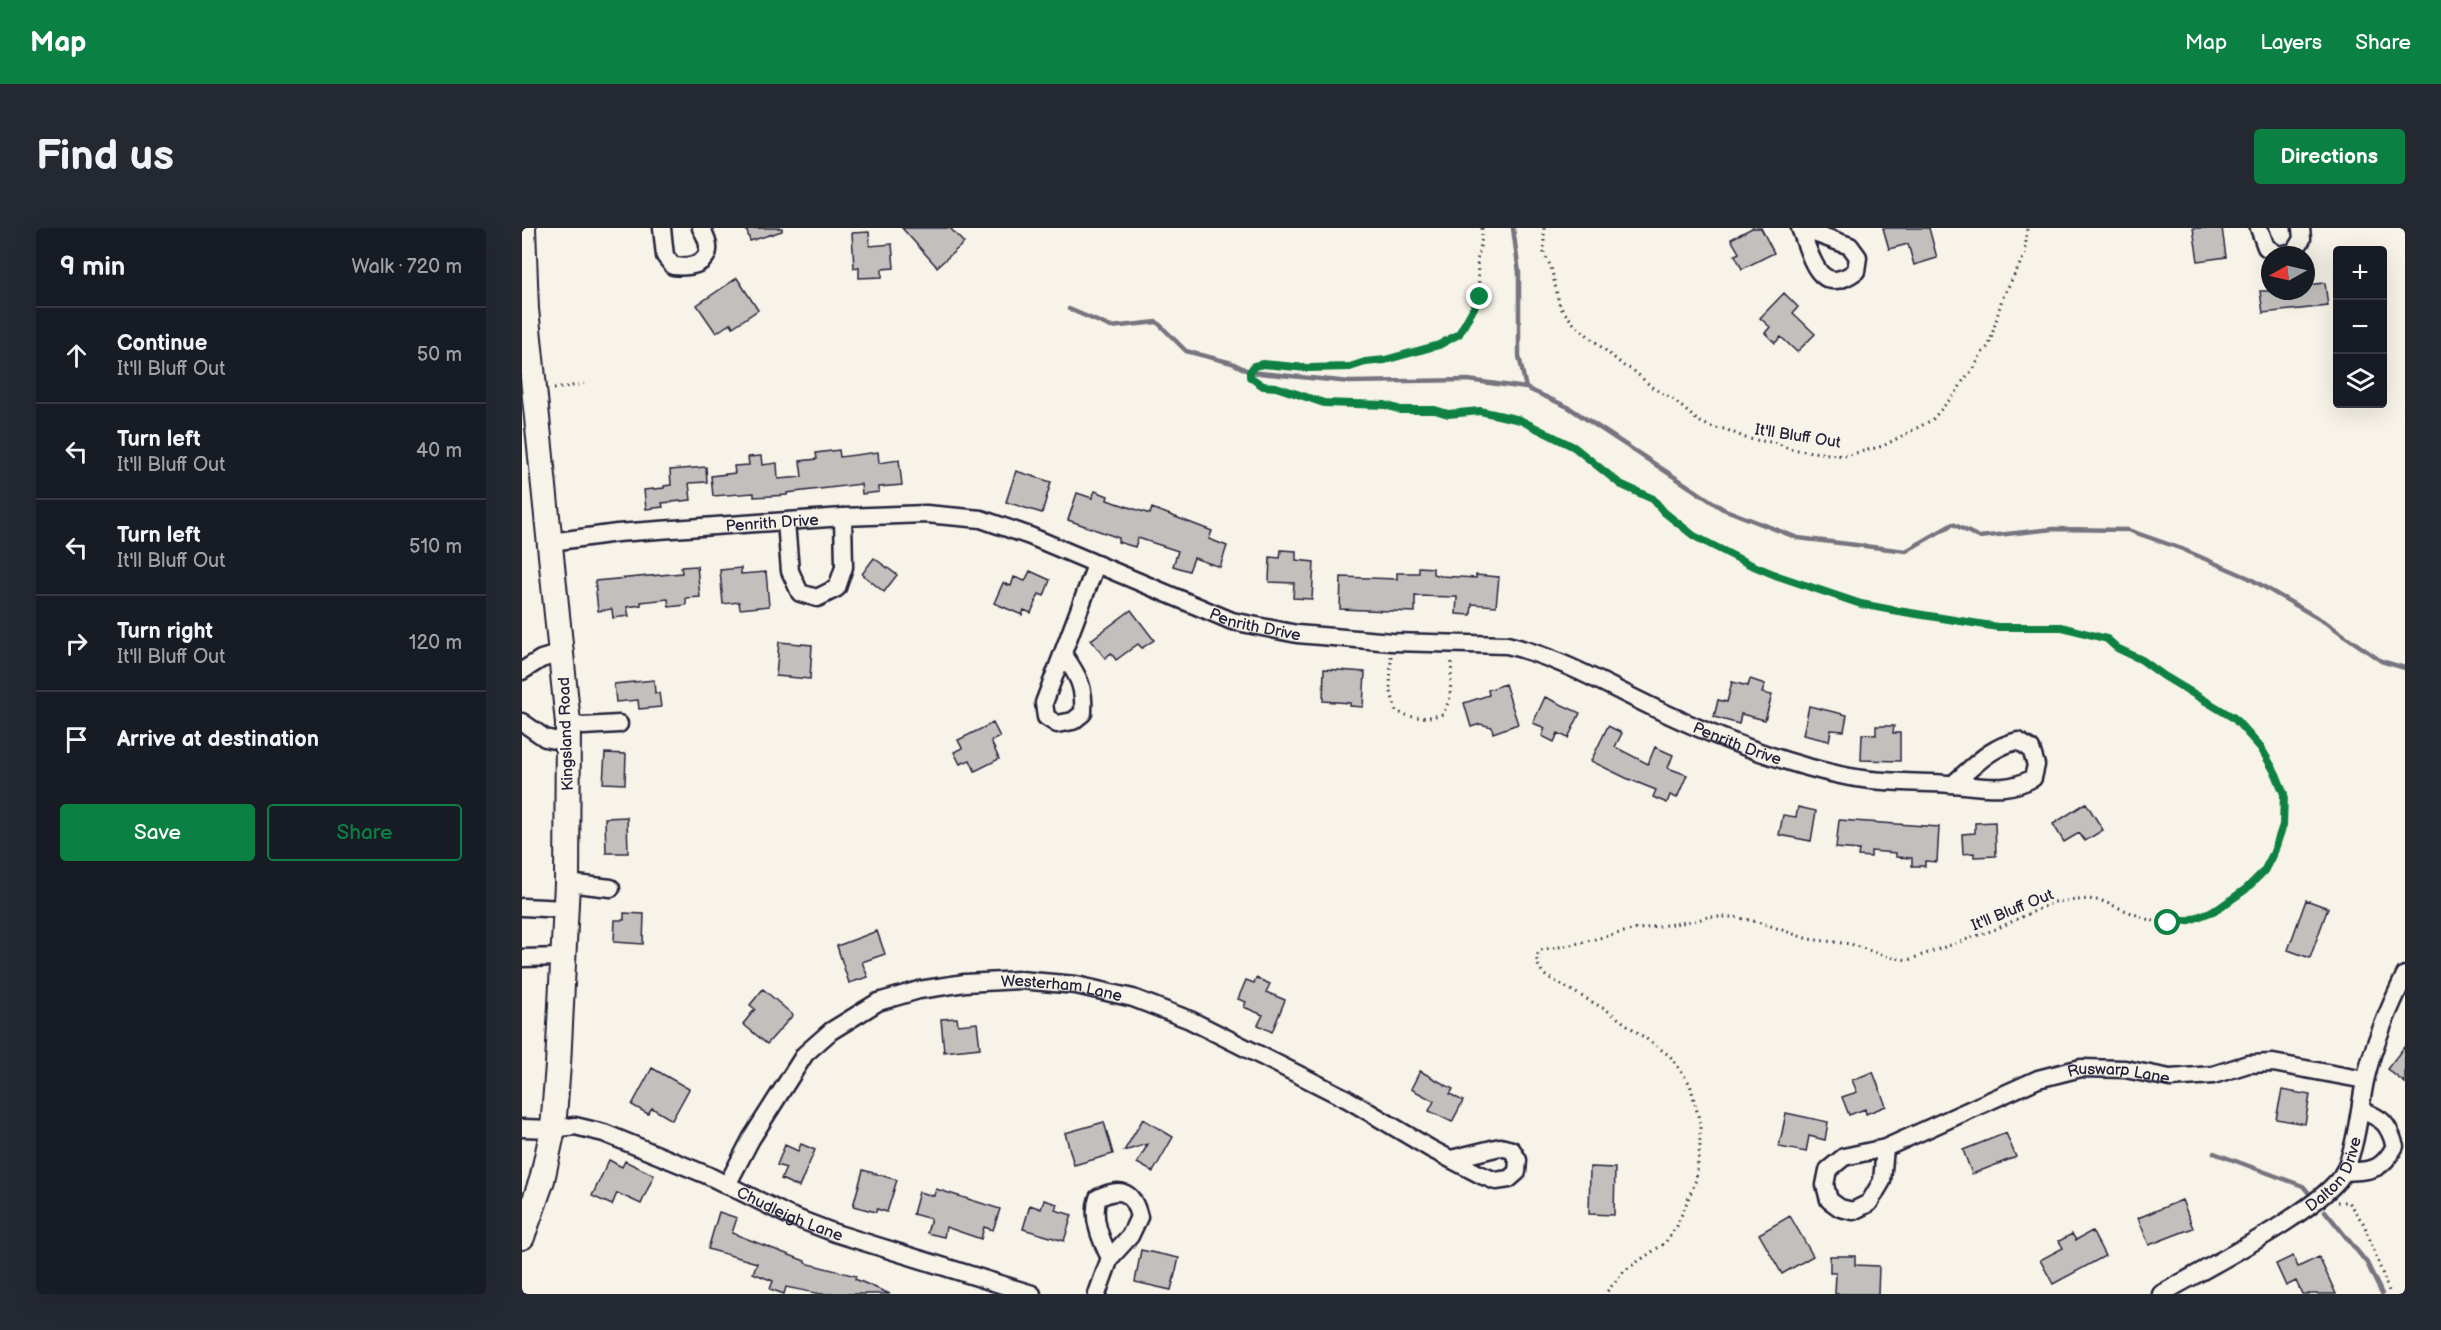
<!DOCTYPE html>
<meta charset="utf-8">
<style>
body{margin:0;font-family:"Balsamiq Sans",sans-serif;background:#242831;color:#f1f3f6}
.controls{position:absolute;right:18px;top:18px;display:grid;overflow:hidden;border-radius:6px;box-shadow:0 6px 24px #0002}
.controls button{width:54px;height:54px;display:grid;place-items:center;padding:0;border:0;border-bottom:2px solid #363941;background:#171b24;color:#f1f3f6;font:30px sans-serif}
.compass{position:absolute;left:1739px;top:18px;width:54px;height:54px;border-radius:50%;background:#171b24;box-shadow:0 6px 24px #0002;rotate:262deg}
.stop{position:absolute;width:18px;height:18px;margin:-14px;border:4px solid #0b8043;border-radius:50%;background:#fff}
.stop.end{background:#0b8043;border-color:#fff;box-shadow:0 2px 6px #0008}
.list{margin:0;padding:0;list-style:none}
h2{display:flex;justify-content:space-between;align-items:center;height:78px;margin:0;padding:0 24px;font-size:26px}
h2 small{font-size:20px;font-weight:400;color:#9ea1a6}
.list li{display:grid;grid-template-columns:39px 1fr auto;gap:18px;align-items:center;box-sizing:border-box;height:96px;padding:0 24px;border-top:2px solid #363941}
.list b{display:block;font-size:22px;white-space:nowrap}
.list p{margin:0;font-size:20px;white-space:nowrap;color:#9ea1a6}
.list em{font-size:20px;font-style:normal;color:#9ea1a6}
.actions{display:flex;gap:12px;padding:18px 24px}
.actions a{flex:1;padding:14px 0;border:2px solid #0b8043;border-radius:6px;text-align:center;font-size:21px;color:#0b8043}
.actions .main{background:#0b8043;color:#fff}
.icon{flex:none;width:33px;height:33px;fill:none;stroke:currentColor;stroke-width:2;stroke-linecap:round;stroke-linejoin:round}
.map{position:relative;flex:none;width:1883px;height:1066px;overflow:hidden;border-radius:6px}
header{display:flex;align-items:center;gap:36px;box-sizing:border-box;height:84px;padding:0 30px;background:#0b8043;color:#fff}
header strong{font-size:28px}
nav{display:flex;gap:33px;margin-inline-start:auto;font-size:21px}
.intro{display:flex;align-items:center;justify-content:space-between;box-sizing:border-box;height:144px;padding:0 36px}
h1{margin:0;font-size:42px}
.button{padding:15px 27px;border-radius:6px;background:#0b8043;color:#fff;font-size:21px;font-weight:700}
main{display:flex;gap:36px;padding:0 36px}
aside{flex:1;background:#171b24;border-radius:6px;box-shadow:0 6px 24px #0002}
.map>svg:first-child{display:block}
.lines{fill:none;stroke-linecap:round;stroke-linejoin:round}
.stream{stroke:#76747f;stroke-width:4.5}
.building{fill:#c2bfbd;stroke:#22223b;stroke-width:1.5}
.street-casing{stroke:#22223b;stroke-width:21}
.secondary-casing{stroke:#22223b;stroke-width:28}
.path{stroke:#22223b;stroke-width:3;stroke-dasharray:1.5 4.5;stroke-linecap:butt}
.street{stroke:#f7f3e8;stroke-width:16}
.secondary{stroke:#f7f3e8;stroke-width:24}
.route{stroke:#0b8043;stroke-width:8}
.labels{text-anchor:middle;stroke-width:5;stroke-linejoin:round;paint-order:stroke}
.street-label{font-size:16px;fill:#22223b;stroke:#f7f3e8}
</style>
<header>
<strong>Map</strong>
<nav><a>Map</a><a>Layers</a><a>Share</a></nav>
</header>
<div class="intro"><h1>Find us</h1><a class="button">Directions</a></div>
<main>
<aside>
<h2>9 min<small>Walk · 720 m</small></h2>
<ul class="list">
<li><svg class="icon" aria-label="ahead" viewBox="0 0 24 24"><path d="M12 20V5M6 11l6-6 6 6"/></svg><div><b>Continue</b><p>It'll Bluff Out</p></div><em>50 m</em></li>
<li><svg class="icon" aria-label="left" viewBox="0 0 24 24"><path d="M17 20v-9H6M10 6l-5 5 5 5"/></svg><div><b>Turn left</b><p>It'll Bluff Out</p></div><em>40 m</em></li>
<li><svg class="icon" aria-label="left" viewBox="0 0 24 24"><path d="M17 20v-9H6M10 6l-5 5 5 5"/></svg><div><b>Turn left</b><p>It'll Bluff Out</p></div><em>510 m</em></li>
<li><svg class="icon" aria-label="right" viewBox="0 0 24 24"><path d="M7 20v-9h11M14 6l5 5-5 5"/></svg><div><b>Turn right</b><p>It'll Bluff Out</p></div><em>120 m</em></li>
<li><svg class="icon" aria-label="arrive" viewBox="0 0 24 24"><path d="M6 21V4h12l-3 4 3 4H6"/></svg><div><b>Arrive at destination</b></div></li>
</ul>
<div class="actions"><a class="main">Save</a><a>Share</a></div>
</aside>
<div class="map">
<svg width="1883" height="1066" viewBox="0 0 1883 1066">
<rect width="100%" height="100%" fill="#f7f3e8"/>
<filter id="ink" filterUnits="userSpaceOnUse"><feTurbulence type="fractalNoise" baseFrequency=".0167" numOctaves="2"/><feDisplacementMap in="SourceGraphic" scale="12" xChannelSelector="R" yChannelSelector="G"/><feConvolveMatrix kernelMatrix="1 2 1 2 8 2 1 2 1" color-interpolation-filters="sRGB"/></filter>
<g filter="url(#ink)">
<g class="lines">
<path class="stream" d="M991 0 997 45V128L1004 160
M547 81 589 99 635 94 664 123 710 135 728 144 828 154 946 152 1004 160 1046 179 1201 281 1276 310 1384 323 1431 296 1457 309 1531 301 1606 302 1660 321 1727 350 1806 396 1859 433 1883 440
M1692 925 1781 958 1786 964
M1803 983 1845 1035 1860 1066"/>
</g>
<path class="building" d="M224 0H260V3L228 13Z
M380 0H428L442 15 415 39Z
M1230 0H1239L1252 25 1220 41 1213 27 1217 25 1209 11Z
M1361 0H1407L1415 30 1392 37 1386 16 1367 21Z
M1671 0H1700L1704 29 1676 33Z
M347 4 348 18 370 16 372 40 360 41V49L337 50V39L332 40 330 5Z
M215 50 236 82 211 99 209 95 194 105 175 77Z
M1803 55 1806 78 1741 85 1738 63H1784V57Z
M1262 65 1276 79 1271 85 1293 106 1275 124 1259 109 1253 115 1243 105 1248 99 1238 90Z
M317 222 318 229 356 224 357 235 377 232 380 257 357 259V264L340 266 339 256 265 265V267L232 269V265L191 268 189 248 213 245 212 238 227 237 226 229 239 228 240 237 255 235 256 251 280 249 278 233 295 231 294 225Z
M184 239 185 254 167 255 169 272 140 275 141 279 124 281 122 262 142 260V258L149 257 148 242Z
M494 243 529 254 520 285 484 274Z
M573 263 586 268 585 272 628 286 630 280 690 303 687 311 705 318 698 339 672 330 667 343 651 338 656 323 616 310 613 319 596 314 597 310 546 292 555 265 570 270Z
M759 322 774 323V332L792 334 790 371 771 370 772 355 747 354 748 329 758 330Z
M352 330 375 347 362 364 340 346Z
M175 338 178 369 164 370V377L147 379 146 371 119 374V377L105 379 107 388 91 390 90 381 76 383 73 353 160 345 159 339Z
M897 339 911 340V346L919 348 954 350V347L977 349 974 378 950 376 949 387 934 386 935 369 893 368V384L818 381 819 349 875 351V345H897Z
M219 340V346L244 344 247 378 218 381 217 374 201 376 198 342Z
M508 343 528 352 522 368 517 366 509 385 502 382 500 387 472 375 481 355 489 358 492 349 503 353Z
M609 382 632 412 620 420 616 416 594 432 589 425 583 430 569 412Z
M257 414 290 417 288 451 254 448Z
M802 441 843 444 841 479 828 478V475L801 473Z
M1228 451 1243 456 1240 465 1250 467 1243 492 1219 486 1217 496 1192 489 1196 472 1205 474 1210 454 1226 458Z
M132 452 133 465H137L139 479 117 481 116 472 94 474 92 456Z
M983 456 996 496 971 505 970 499 958 496 949 499 942 475 967 467 966 462Z
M1023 469 1058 485 1046 510 1036 505 1032 514 1020 508 1023 500 1011 495Z
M1287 478 1325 487 1322 503 1309 502 1307 513 1281 507Z
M471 495 478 509 469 513 477 531 453 543 448 532 438 536 432 524 440 520 436 512Z
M1086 498 1100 505 1093 519 1126 536 1133 519 1151 527 1146 540 1165 547 1155 570 1148 567 1145 575 1131 569 1134 562 1104 550 1069 533Z
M1354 498H1372L1371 505H1378V533L1339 532 1340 506 1354 507Z
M83 525 104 526 103 556 81 555Z
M1564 575 1581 602 1563 613 1557 605 1542 614 1531 596Z
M1276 579 1294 583 1289 613 1257 607 1261 587 1274 589Z
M105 589 106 625H84L83 590Z
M1317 592 1417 599 1415 634 1403 633V638H1390V630L1374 629V625L1349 623V629L1336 628 1337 622 1314 620Z
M1473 594 1474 628 1452 629V625L1441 626 1440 606 1453 605V595Z
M1784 672 1806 680 1788 730 1766 722Z
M102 685 122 686 121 716 92 714 93 692H102Z
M355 703 363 726 340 734 346 749 327 755 315 718Z
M734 750 748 756 744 764 763 772 750 804 736 797 741 787 722 779 724 774 716 771 724 752 732 755Z
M241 761 271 787 245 816 221 796 233 781 228 777Z
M435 790 436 797 455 795 458 820 422 824 419 791Z
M1883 818V855L1865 841Z
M130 840 167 861 150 892 130 880 126 886 110 877Z
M898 843 931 861 928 866 941 873 930 894 907 883 912 873 889 861Z
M1351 844 1364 878 1344 886 1343 881 1327 887 1320 869 1335 864 1330 852Z
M1760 862 1788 867 1783 896 1754 891Z
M1264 885 1306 894 1303 912 1287 908 1284 924 1257 919Z
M621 891 651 909 631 944 615 935 626 916 602 923Z
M582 894 591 926 552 937 543 905Z
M1484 905 1494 929 1450 946 1441 922Z
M279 916 293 922 277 959 259 951 264 940 255 937 263 917 276 923Z
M87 932 100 939 103 933 132 947 119 976 95 965 90 977 70 968Z
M1068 939 1093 940 1092 987 1067 986Z
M341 942 375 952 365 984 355 981 354 984 331 978Z
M414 961 478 981 471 1002 462 999 459 1011 424 999 422 1009 405 1005 409 991 391 986 397 964 412 968Z
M522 972 535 976 533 982 550 987 542 1013 501 1001 508 977 519 981Z
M1660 972 1671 1000 1627 1017 1616 990Z
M197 984 215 990 210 1005 283 1033V1035L334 1048 333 1051 368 1066H299L264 1059 262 1066 248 1061 251 1053 231 1045 235 1035 186 1021Z
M1268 988 1291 1028 1260 1046 1237 1006Z
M1570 1003 1583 1028 1531 1056 1518 1032 1541 1020 1537 1013 1550 1006 1554 1012Z
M619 1022 657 1030 649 1062 613 1054Z
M1308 1028H1333V1037L1357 1038 1356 1066H1313L1314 1045H1308Z
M1771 1028 1776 1039 1797 1029 1814 1066H1780L1774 1053 1764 1058 1754 1036Z"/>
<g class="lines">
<g class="street-casing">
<g id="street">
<path d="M140 0 143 28 151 38C180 41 196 28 179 0"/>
<path d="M1278 0C1289 27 1296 71 1334 43L1336 29 1328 18 1278 0"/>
<path d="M1737 0 1744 19 1756 27 1772 24 1780 11 1779 0"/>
<path d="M264 294 268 343 278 365 295 370 315 360 322 339 321 289"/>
<path id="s1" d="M29 314 95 305 321 289 404 286 459 291 508 308 710 393 775 406 870 414 985 417C1040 430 1091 461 1143 485 1199 511 1257 534 1318 547 1353 555 1391 554 1427 556 1457 557 1483 566 1511 550L1514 537 1509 521 1496 513C1468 519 1452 538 1431 556"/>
<path d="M541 426C556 447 563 459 561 485L551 493 535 496 524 489 522 475 574 337"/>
<path d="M0 443 19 431 39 425"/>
<path d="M0 494 23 510 46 515"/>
<path d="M46 495 61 498 97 496"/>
<path d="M45 655 89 660"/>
<path d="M0 679 44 681"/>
<path d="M0 730 41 729"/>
<path id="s2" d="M0 900 31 901 53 898 82 905 185 947 266 987 313 1005 510 1066"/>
<path id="s3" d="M1363 920 1360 953 1347 975 1331 983 1318 980 1307 972 1303 957 1306 942 1322 929 1363 920 1516 851 1559 840 1603 841 1648 850 1691 847 1726 836 1751 835 1843 852"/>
<path d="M1822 944C1849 942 1859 944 1873 918 1866 895 1861 891 1839 882"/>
<path id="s4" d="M205 957 229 911 283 826 309 803 356 774 397 762 443 755 498 752 554 757 611 770 668 792 825 871 909 921 959 947 974 953 987 951 995 944 996 932 990 922 978 919 929 931"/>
<path d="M575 1066 588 1030 608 1008 617 989C611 964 600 958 576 970 569 989 579 1012 588 1030"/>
<path id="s5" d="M1639 1066C1678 1043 1806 979 1823 942 1835 914 1837 883 1843 853 1851 817 1867 781 1883 747"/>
</g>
</g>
<g class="secondary-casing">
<path id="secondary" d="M0 1009 20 952 31 901 36 837 45 655 46 495 4 81 1 0"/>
</g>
<path class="path" d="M960 0V9L955 34 958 68 934 109 917 117 863 132 828 139 785 140 741 136 732 138 728 144V149L741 158 754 159 802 175 863 177 879 182H913L926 186 958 183 998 192 1052 219 1098 256 1131 271 1142 284 1172 307 1227 336 1256 348 1339 376 1370 382 1476 399H1540L1585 411 1595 420 1620 432 1642 449 1712 490 1739 520 1754 546 1762 566 1761 597 1752 624 1742 643 1724 661 1696 681 1668 692 1646 695 1627 692 1580 673 1567 671 1532 674 1474 701 1386 732 1362 728 1329 716 1286 711 1240 695 1213 689H1186L1172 693 1110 702 1049 717 1019 722C1011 730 1016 740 1024 748L1086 783 1148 828 1168 856 1178 895V917L1174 952 1155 998 1143 1015 1102 1043 1083 1066
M1022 0V25L1029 39 1038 79 1052 96 1102 138 1111 142 1131 160 1151 171 1176 193 1192 200 1203 201 1226 211 1255 215 1268 221 1322 228 1361 218 1410 192 1436 162 1441 153 1453 139 1459 126 1467 118 1480 71 1503 26 1505 0
M32 161 62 156
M869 428 868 460 874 483C891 491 903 491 921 486L928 470 930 430
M1815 974H1826L1842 996 1868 1066"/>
<use href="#street" class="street"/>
<use href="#secondary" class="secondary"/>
</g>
</g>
<g class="lines" filter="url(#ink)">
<path class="route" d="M958 69 937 106 917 117 863 132 843 134 828 139 785 140 741 136 732 138 728 144V149L741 158 754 159 802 175 863 177 879 182H913L926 186 958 183 998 192 1052 219 1098 256 1131 271 1142 284 1172 308 1227 336 1256 348 1339 376 1370 382 1476 399H1540L1585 411 1595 420 1620 432 1642 448 1712 490 1739 520 1754 546 1762 566 1761 597 1752 624 1742 643 1724 661 1696 681 1668 692 1646 695"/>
</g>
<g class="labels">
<g class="street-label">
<text transform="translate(1276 207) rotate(9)" y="6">It'll Bluff Out</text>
<text dy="6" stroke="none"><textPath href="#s1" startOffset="222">Penrith Drive</textPath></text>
<text dy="6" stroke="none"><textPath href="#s1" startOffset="726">Penrith Drive</textPath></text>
<text transform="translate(43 506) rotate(-92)" y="6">Kingsland Road</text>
<text dy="6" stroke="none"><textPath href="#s1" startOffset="1230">Penrith Drive</textPath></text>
<text transform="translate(1490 681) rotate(-22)" y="6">It'll Bluff Out</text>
<text dy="6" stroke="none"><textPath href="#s4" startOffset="429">Westerham Lane</textPath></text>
<text dy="6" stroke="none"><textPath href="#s3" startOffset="447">Ruswarp Lane</textPath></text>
<text dy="6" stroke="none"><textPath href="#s5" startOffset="214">Dalton Drive</textPath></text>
<text dy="6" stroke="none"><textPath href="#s2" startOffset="286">Chudleigh Lane</textPath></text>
</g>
</g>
</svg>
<div class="controls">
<button>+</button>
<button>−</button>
<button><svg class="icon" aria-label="layers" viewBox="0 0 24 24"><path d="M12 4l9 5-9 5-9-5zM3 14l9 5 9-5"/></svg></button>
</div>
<svg class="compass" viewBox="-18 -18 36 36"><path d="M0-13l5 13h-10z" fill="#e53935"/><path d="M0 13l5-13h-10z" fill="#9ea1a6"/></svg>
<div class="stop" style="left:1646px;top:695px"></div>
<div class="stop end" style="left:958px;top:69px"></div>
</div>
</main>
